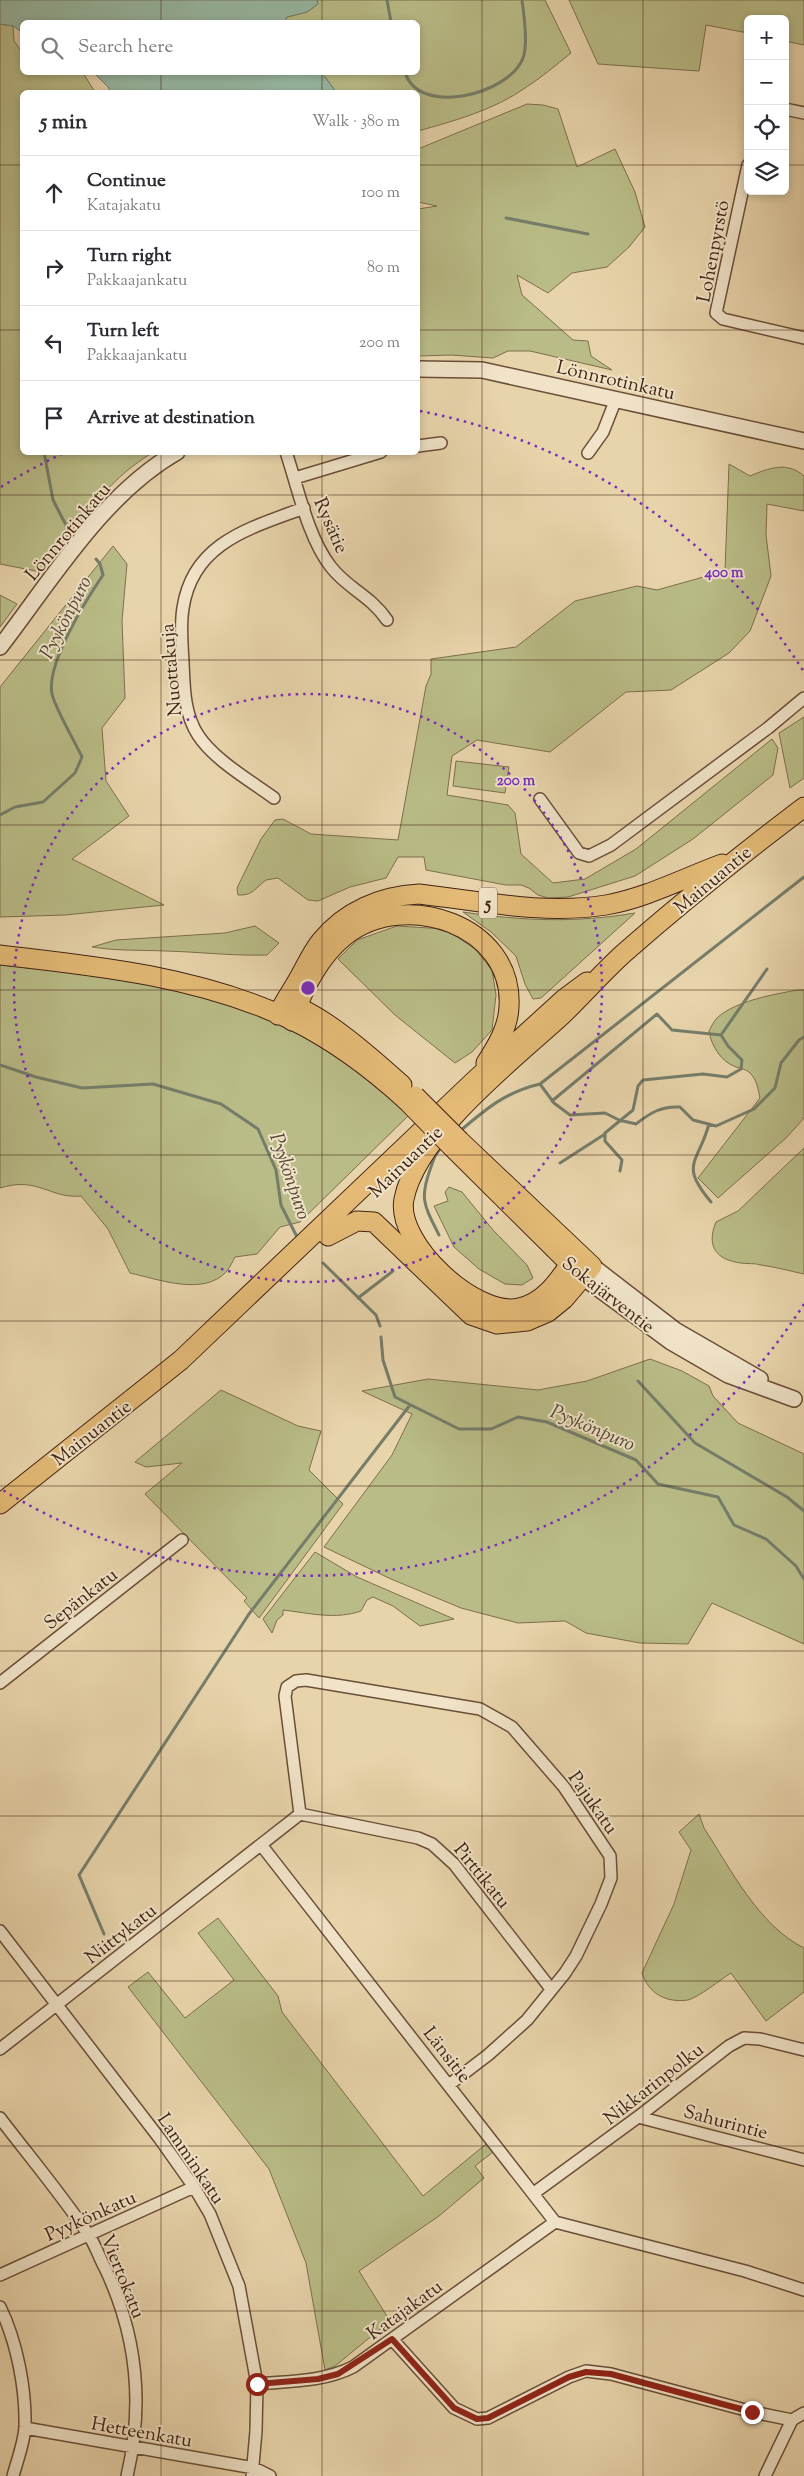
<!DOCTYPE html>
<meta charset="utf-8">
<style>
body{margin:0;font-family:"Sorts Mill Goudy",serif;background:#f7f7f7;color:#2b2b33}
.controls{position:absolute;right:15px;top:15px;display:grid;overflow:hidden;border-radius:8px;box-shadow:0 2px 8px #0003}
.controls button{width:45px;height:45px;display:grid;place-items:center;padding:0;border:0;border-bottom:1px solid #e1e1e2;background:#fff;color:#2b2b33;font:25px sans-serif}
.stop{position:absolute;width:15px;height:15px;margin:-11px;border:4px solid #8f2418;border-radius:50%;background:#fff}
.stop.end{background:#8f2418;border-color:#fff;box-shadow:0 1px 5px #0008}
.list{margin:0;padding:0;list-style:none}
h2{display:flex;justify-content:space-between;align-items:center;height:65px;margin:0;padding:0 20px;font-size:21px}
h2 small{font-size:16px;font-weight:400;color:#7c7c81}
.list li{display:grid;grid-template-columns:32px 1fr auto;gap:15px;align-items:center;box-sizing:border-box;height:75px;padding:0 20px;border-top:1px solid #e1e1e2}
.list b{display:block;font-size:19px;white-space:nowrap}
.list p{margin:0;font-size:16px;white-space:nowrap;color:#7c7c81}
.list em{font-size:16px;font-style:normal;color:#7c7c81}
.icon{flex:none;width:28px;height:28px;fill:none;stroke:currentColor;stroke-width:2;stroke-linecap:round;stroke-linejoin:round}
.map{position:relative;flex:none;width:804px;height:2476px;overflow:hidden}
.search{position:absolute;background:#fff;box-shadow:0 2px 8px #0003;left:20px;top:20px;width:400px;height:55px;display:flex;align-items:center;gap:12px;box-sizing:border-box;padding:0 18px;border-radius:8px;color:#7c7c81;font-size:19px}
.panel{position:absolute;background:#fff;box-shadow:0 2px 8px #0003;left:20px;top:90px;width:400px;height:365px;border-radius:8px}
.map>svg:first-child{display:block}
.green{fill:#b9bc87;stroke:#7d6f4c}
.water{fill:#98b9a4;stroke:#757d6a}
.lines{fill:none;stroke-linecap:round;stroke-linejoin:round}
.stream{stroke:#757d6a;stroke-width:3}
.minor-casing{stroke:#6b4e38;stroke-width:14}
.tertiary-casing{stroke:#6b4e38;stroke-width:18}
.primary-casing{stroke:#412212;stroke-width:21}
.trunk-casing{stroke:#412212;stroke-width:21}
.minor{stroke:#f0e3c8;stroke-width:11}
.tertiary{stroke:#f0e3c8;stroke-width:15}
.primary{stroke:#e4ba76;stroke-width:19}
.trunk{stroke:#e4ba76;stroke-width:19}
.primary-bridge-casing{stroke:#412212;stroke-width:21;stroke-linecap:butt}
.trunk-bridge-casing{stroke:#412212;stroke-width:21;stroke-linecap:butt}
.primary-bridge{stroke:#e4ba76;stroke-width:19}
.trunk-bridge{stroke:#e4ba76;stroke-width:19}
.route{stroke:#8f2418;stroke-width:6}
.grid{fill:none;stroke:#412212;stroke-width:1;stroke-opacity:0.55}
.ring{fill:none;stroke:#7b2cbf;stroke-width:2.5;stroke-dasharray:2.5 5}
.labels{text-anchor:middle;stroke-width:4;stroke-linejoin:round;paint-order:stroke}
.shield{fill:#f0e3c8;stroke:#765c49;stroke-width:1}
.shield-label{font-size:18px;font-weight:bold;fill:#412212}
.street-label{font-size:19px;fill:#412212;stroke:#f0e3c8}
.water-label{font-size:20px;font-style:italic;fill:#574836;stroke:#f0e3c8}
.centre{fill:#7b2cbf;stroke:#f0e3c8;stroke-width:2.5}
.ring-label{font-size:15px;text-anchor:middle;font-weight:bold;fill:#7b2cbf;stroke:#f0e3c8;stroke-width:4;stroke-linejoin:round;paint-order:stroke}
</style>
<div class="map">
<svg width="804" height="2476" viewBox="0 0 804 2476">
<rect width="100%" height="100%" fill="#e8d4ab"/>
<filter id="stains"><feTurbulence type="fractalNoise" baseFrequency=".004" numOctaves="4"/><feColorMatrix values="0 0 0 0 .2 0 0 0 0 .09 0 0 0 0 .02 0 0 0 .5 -.17"/></filter>
<radialGradient id="worn" r=".72"><stop offset=".6" stop-color="#630" stop-opacity="0"/><stop offset="1" stop-color="#630" stop-opacity=".3"/></radialGradient>
<path class="green" d="M317 0H545L571 53C556 65 541 78 525 88 494 110 454 121 418 131V92H336L322 73 418 72V22H284L287 17 307 12 318 4Z
M569 0H804V45L785 41V19H748V33L706 25 699 71 598 64Z
M0 24 13 26 14 41 22 52V72L83 73 95 92H22V452L152 453C105 481 73 530 41 572L0 564Z
M527 104 543 105 558 109 577 167 615 149 635 192 645 227 629 247 607 267 572 273 548 293 517 275 522 295 573 340 588 341 591 356 612 370 530 351H508L493 358 451 355 418 356V209L437 206 418 202V149Z
M729 464 750 476C769 468 787 461 804 476V511L767 504 766 535 771 576 750 631 729 653 671 690 626 692 550 752 477 740 452 756 447 795 508 805 515 813 521 854 553 883 585 879 636 849 772 739 778 748 773 775 693 839 635 876 568 897 548 898 538 895 529 888 521 885H506L426 870 424 857H398L386 878 350 887 318 901 308 900 278 878 266 880C255 888 253 896 238 895L237 888 261 839 275 820 283 819 311 834 398 840 426 686 431 674V659L516 647 575 601 637 586 657 590 725 571Z
M113 546 127 564 122 621 125 698 102 728 106 781 129 816 72 859 164 905 65 915 0 917V687Z
M0 595 17 604 0 627Z
M804 717V778L790 788 779 733Z
M456 761 509 767 505 793 453 786Z
M463 912C522 921 576 923 635 913L541 998 533 999 525 984 516 956 491 932Z
M255 926 279 943 267 955C233 956 200 952 166 951 140 950 117 951 92 947L116 940 225 933Z
M397 926 445 929 475 949 492 970 496 995 492 1030 472 1052 455 1063 395 1015 338 959 357 940Z
M0 965C143 980 310 997 408 1116L300 1222 280 1227 257 1254 235 1257C233 1261 230 1267 227 1271 204 1297 158 1279 130 1273L108 1229 81 1196C50 1199 38 1176 0 1188Z
M798 990H804V1118L786 1138 718 1198 698 1178 760 1098C758 1089 757 1080 750 1073 746 1069 741 1069 736 1067 721 1062 711 1045 709 1031 711 1027 714 1021 717 1018 735 1001 775 994 798 990Z
M804 1148V1274C790 1271 776 1267 761 1265 755 1263 748 1264 741 1263 716 1260 706 1246 716 1222L738 1211Z
M449 1187 462 1192 493 1230 527 1265 533 1278 522 1285 505 1284 479 1269 454 1247 434 1206 448 1201 445 1192Z
M650 1359 682 1371 709 1386 713 1396 738 1423 804 1454V1644L712 1603 688 1644 640 1643 586 1633 565 1621 518 1623 461 1608 391 1579 324 1547 392 1455 412 1414 362 1391 428 1379 538 1390 587 1381Z
M221 1390 298 1426 321 1431 309 1470 343 1504 259 1618 244 1601 247 1598 145 1494 182 1463 146 1467 135 1462Z
M315 1552 357 1577 454 1619 420 1626 393 1606 373 1597 367 1600 361 1611C335 1620 309 1613 283 1610V1615L277 1620 272 1633 263 1619Z
M699 1814 704 1828C730 1868 759 1926 804 1948V1992L766 2021 731 1973C720 1980 699 1997 688 2000 666 2003 649 1994 642 1973L674 1904 691 1850 679 1832Z
M218 1918 278 1996 282 2012 423 2196 486 2144 493 2152 475 2166 484 2178 439 2216 359 2271 390 2321 335 2366 325 2370 306 2263 269 2169 128 1987 148 1972 185 2018 234 1980 198 1933Z"/>
<path class="water" d="M0 0H317L318 4 307 12 287 17 284 22H22V32L13 26 0 24Z
M94 73H322L336 92H109V88Z"/>
<g class="lines">
<path class="stream" d="M387 0 391 22
M405 72C418 117 509 95 523 58 528 45 524 14 522 0
M506 218 588 234
M44 452 53 500 69 531
M0 815 15 807 43 802 75 773 82 757C75 742 55 708 52 694 46 664 86 600 103 575L100 564 96 559
M0 1065 36 1077 82 1088 153 1084 221 1104 258 1129 276 1170 281 1205 296 1235
M540 1084 554 1103 570 1115 605 1113 619 1120 636 1124C650 1113 661 1106 680 1107L693 1120 716 1126 754 1109 775 1088 781 1063 799 1040 804 1037
M552 1101 657 1014 672 1030 721 1035 767 969
M709 1124C698 1164 679 1164 711 1202
M460 1131C487 1108 506 1092 540 1084L804 877
M560 1163 605 1134
M620 1171 622 1160 605 1141V1133L633 1110 638 1086 643 1080 703 1074 727 1077 741 1069 742 1060 728 1046 721 1035
M439 1235C424 1205 419 1199 431 1167 434 1158 436 1152 443 1146
M323 1263 376 1315 380 1326
M358 1298 393 1271
M381 1337 383 1360 395 1397 459 1429H491L518 1417 547 1422 636 1460 658 1484 718 1497 734 1525 766 1539 796 1566 804 1579
M638 1381 695 1443 787 1497 804 1511
M104 1934 79 1875 249 1614 410 1405"/>
<g class="minor-casing">
<path id="minor" d="M785 109 804 113
M748 165 716 313 723 319 804 338
M418 446 441 443
M286 452C298 488 308 538 331 567 348 589 370 595 387 620
M588 453 603 432 616 399
M295 478 381 452
M274 798C251 781 214 760 198 735 184 714 184 686 183 662 182 644 180 626 183 608 193 542 251 528 304 508
M540 799 579 853 589 856 611 845 768 728 804 698
M0 1683 182 1540
M300 1814 418 1838 432 1844 454 1864 551 1989
M262 1846 555 2222 745 2271 804 2290
M0 1931 160 2139 194 2187 210 2214 239 2286 257 2384 256 2431 252 2476
M0 2049 300 1814 285 1696 287 1687 296 1681 306 1680 480 1709 512 1727 564 1787 610 1856 611 1878 601 1904 576 1956 565 1973 527 2020 488 2055 450 2084
M638 2117 804 2160
M0 2118C29 2156 61 2194 88 2234 95 2244 99 2257 105 2268 137 2335 144 2404 127 2476
M534 2193 638 2117 729 2046 744 2038 760 2039 804 2050
M0 2275 194 2187
M0 2307C17 2342 26 2389 25 2427 24 2443 17 2461 13 2476
M392 2339 454 2408 477 2419 488 2418 569 2377 586 2371 611 2374 753 2412 792 2420 804 2413
M257 2384C289 2381 323 2382 353 2367L555 2222
M25 2428 254 2468 270 2476
M765 2476 792 2420"/>
</g>
<g class="tertiary-casing">
<path id="tertiary" d="M418 369 482 370 804 441
M0 647C51 581 103 494 177 452
M592 1266 675 1330 760 1379
M575 1269 584 1278 671 1342 728 1375 794 1399"/>
</g>
<g class="primary-casing">
<path id="primary" d="M287 1003C323 1014 373 1059 402 1085
M292 1021C302 990 320 955 346 935 405 889 514 925 509 1007 508 1028 497 1046 486 1063
M328 1236 357 1221 374 1222 471 1315 497 1324 527 1321 548 1312 564 1299 592 1266 460 1141
M0 1504 181 1360 474 1081 564 999 587 982"/>
</g>
<g class="trunk-casing">
<path id="trunk" d="M0 955C99 966 201 977 292 1020 335 1041 372 1069 407 1101
M278 1015C284 1001 292 991 299 978 306 966 312 952 321 941 345 911 381 896 419 894 481 901 543 915 606 905 646 898 684 878 722 864
M452 1147 570 1264C557 1283 543 1303 519 1308 476 1318 395 1243 404 1199 417 1134 513 1060 561 1016 582 996 602 973 624 953 682 902 742 854 804 807"/>
</g>
<use href="#minor" class="minor"/>
<use href="#tertiary" class="tertiary"/>
<use href="#primary" class="primary"/>
<use href="#trunk" class="trunk"/>
<g class="primary-bridge-casing">
<path id="primary-bridge" d="M415 1096 460 1141"/>
</g>
<g class="trunk-bridge-casing">
<path id="trunk-bridge" d="M407 1101 452 1147"/>
</g>
<use href="#primary-bridge" class="primary-bridge"/>
<use href="#trunk-bridge" class="trunk-bridge"/>
</g>
<g class="lines">
<path class="route" d="M257 2384 318 2379 338 2374 392 2339 454 2408 477 2419 488 2418 569 2377 586 2372 611 2374 752 2412"/>
</g>
<path class="grid" d="M161 0V22M322 0V22M482 0V2476M643 0V2476M161 72V92M322 72V92M0 165H22M418 165H748M785 165H804M0 330H22M418 330H804M161 452V2476M322 452V2476M0 495H804M0 660H804M0 825H804M0 990H804M0 1155H804M0 1321H804M0 1486H804M0 1651H804M0 1816H804M0 1981H804M0 2146H804M0 2311H804"/>
<g class="ring">
<circle cx="308" cy="988" r="294"/>
<path d="M804 1304A588 588 0 0 1 1 1489M1 487A588 588 0 0 1 64 453M420 411A588 588 0 0 1 804 672"/>
</g>
<g class="labels">
<rect class="shield" x="479" y="887.5" width="18" height="31" rx="4"/>
<g class="shield-label">
<text x="488" y="909">5</text>
</g>
<g class="street-label">
<text transform="translate(712 251) rotate(-79)" y="7">Lohenpyrstö</text>
<text transform="translate(616 379) rotate(13)" y="7">Lönnrotinkatu</text>
<text transform="translate(332 525) rotate(66)" y="7">Rysätie</text>
<text transform="translate(67 531) rotate(-50)" y="7">Lönnrotinkatu</text>
<text transform="translate(170 670) rotate(-95)" y="7">Nuottakuja</text>
<text transform="translate(712 879) rotate(-40)" y="7">Mainuantie</text>
<text transform="translate(405 1161) rotate(-44)" y="7">Mainuantie</text>
<text transform="translate(609 1294) rotate(38)" y="7">Sokajärventie</text>
<text transform="translate(91 1432) rotate(-38)" y="7">Mainuantie</text>
<text transform="translate(80 1598) rotate(-38)" y="7">Sepänkatu</text>
<text transform="translate(594 1802) rotate(55)" y="7">Pajukatu</text>
<text transform="translate(483 1875) rotate(51)" y="7">Pirttikatu</text>
<text transform="translate(120 1933) rotate(-38)" y="7">Niittykatu</text>
<text transform="translate(448 2054) rotate(52)" y="7">Länsitie</text>
<text transform="translate(653 2083) rotate(-38)" y="7">Nikkarinpolku</text>
<text transform="translate(726 2121) rotate(15)" y="7">Sahurintie</text>
<text transform="translate(192 2158) rotate(56)" y="7">Lamminkatu</text>
<text transform="translate(90 2215) rotate(-24)" y="7">Pyykönkatu</text>
<text transform="translate(124 2276) rotate(68)" y="7">Viertokatu</text>
<text transform="translate(404 2309) rotate(-36)" y="7">Katajakatu</text>
<text transform="translate(142 2431) rotate(10)" y="7">Hetteenkatu</text>
</g>
<g class="water-label">
<text transform="translate(65 617) rotate(-63)" y="7">Pyykönpuro</text>
<text transform="translate(291 1176) rotate(71)" y="7">Pyykönpuro</text>
<text transform="translate(593 1427) rotate(23)" y="7">Pyykönpuro</text>
</g>
</g>
<circle cx="308" cy="988" r="8" class="centre"/>
<g class="ring-label">
<text x="724" y="577">400 m</text>
<text x="516" y="785">200 m</text>
</g>
<rect width="100%" height="100%" filter="url(#stains)"/>
<rect width="100%" height="100%" fill="url(#worn)"/>
</svg>
<div class="controls">
<button>+</button>
<button>−</button>
<button><svg class="icon" aria-label="locate" viewBox="0 0 24 24"><circle cx="12" cy="12" r="6"/><path d="M12 2v4M12 18v4M2 12h4M18 12h4"/></svg></button>
<button><svg class="icon" aria-label="layers" viewBox="0 0 24 24"><path d="M12 4l9 5-9 5-9-5zM3 14l9 5 9-5"/></svg></button>
</div>
<div class="stop" style="left:257px;top:2384px"></div>
<div class="stop end" style="left:752px;top:2412px"></div>
<div class="search"><svg class="icon" aria-label="search" viewBox="0 0 24 24"><circle cx="10" cy="10" r="6"/><path d="M15 15l6 6"/></svg>Search here</div>
<section class="panel">
<h2>5 min<small>Walk · 380 m</small></h2>
<ul class="list">
<li><svg class="icon" aria-label="ahead" viewBox="0 0 24 24"><path d="M12 20V5M6 11l6-6 6 6"/></svg><div><b>Continue</b><p>Katajakatu</p></div><em>100 m</em></li>
<li><svg class="icon" aria-label="right" viewBox="0 0 24 24"><path d="M7 20v-9h11M14 6l5 5-5 5"/></svg><div><b>Turn right</b><p>Pakkaajankatu</p></div><em>80 m</em></li>
<li><svg class="icon" aria-label="left" viewBox="0 0 24 24"><path d="M17 20v-9H6M10 6l-5 5 5 5"/></svg><div><b>Turn left</b><p>Pakkaajankatu</p></div><em>200 m</em></li>
<li><svg class="icon" aria-label="arrive" viewBox="0 0 24 24"><path d="M6 21V4h12l-3 4 3 4H6"/></svg><div><b>Arrive at destination</b></div></li>
</ul>
</section>
</div>
